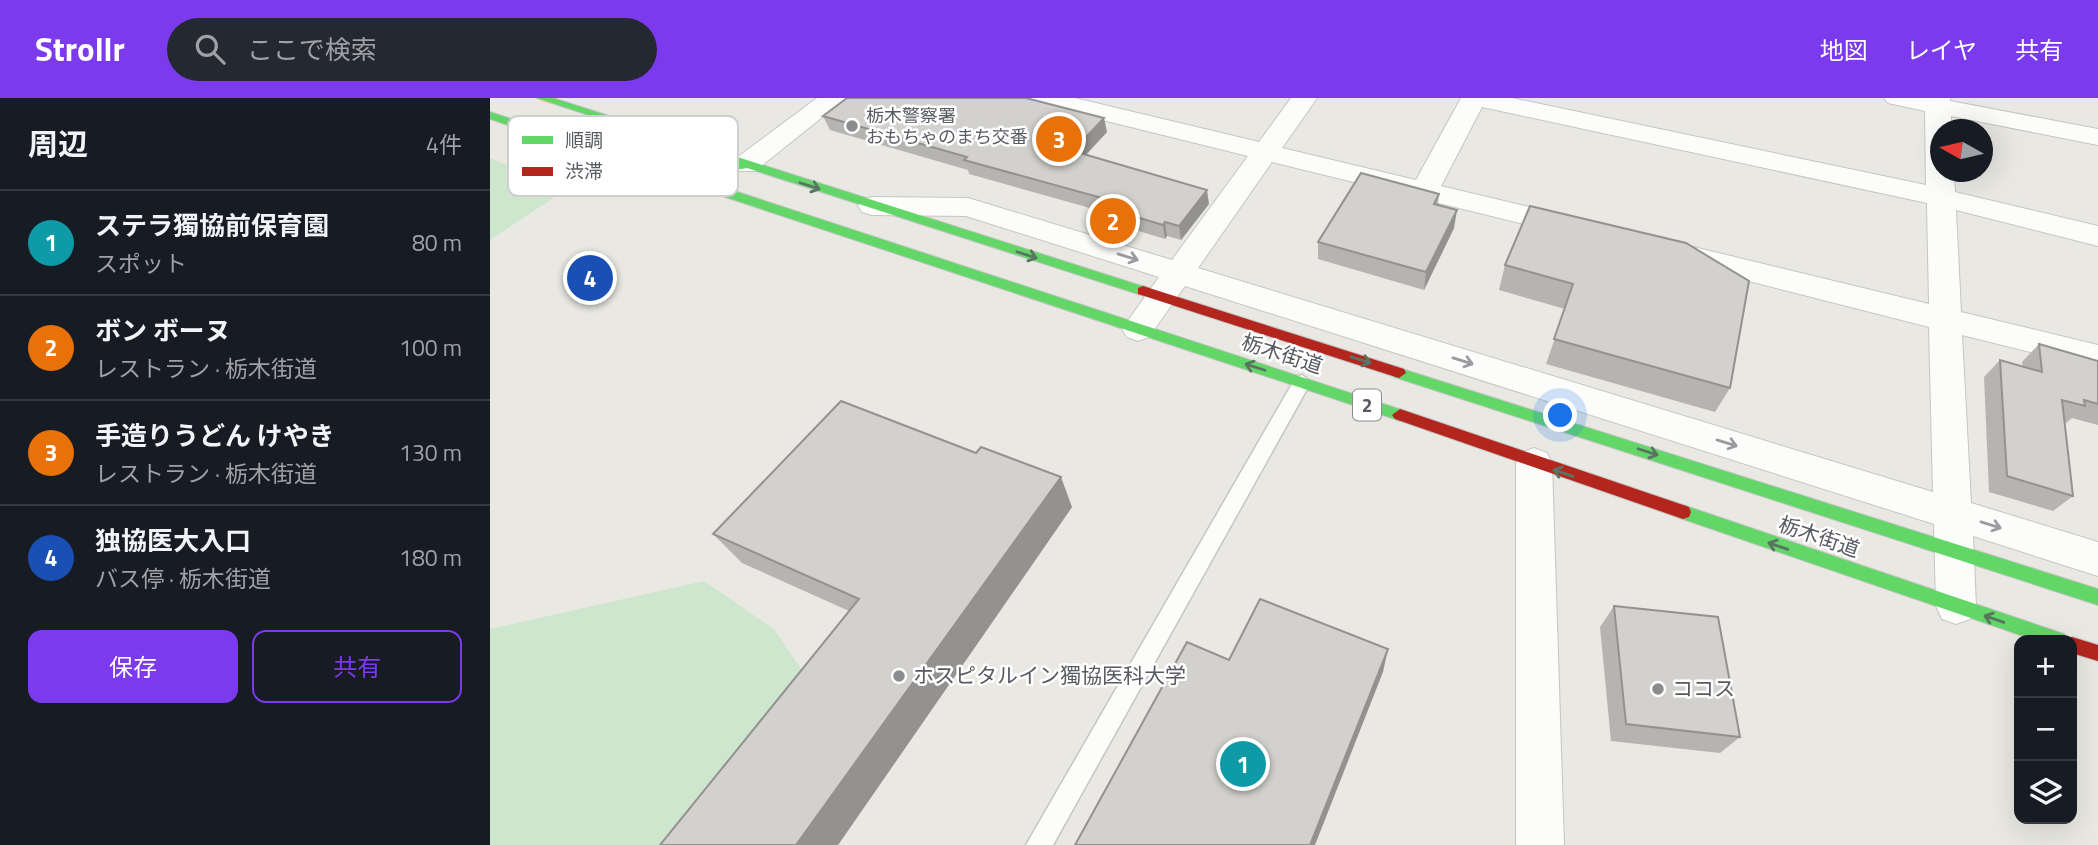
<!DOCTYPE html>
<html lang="ja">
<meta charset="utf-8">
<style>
body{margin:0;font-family:"Titillium Web","Noto Sans JP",sans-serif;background:#242831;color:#f1f3f6}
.controls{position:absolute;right:21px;bottom:21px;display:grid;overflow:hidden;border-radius:14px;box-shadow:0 7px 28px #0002}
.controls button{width:63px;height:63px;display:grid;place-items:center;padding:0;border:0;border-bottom:2px solid #363941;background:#171b24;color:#f1f3f6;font:35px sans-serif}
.compass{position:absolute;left:1440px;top:21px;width:63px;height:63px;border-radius:50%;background:#171b24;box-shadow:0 7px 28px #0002;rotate:278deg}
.you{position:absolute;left:1071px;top:318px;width:24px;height:24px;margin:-18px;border:5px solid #fff;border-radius:50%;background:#1a73e8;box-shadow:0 0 0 10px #1a73e833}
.badge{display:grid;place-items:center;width:46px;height:46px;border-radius:50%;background:#7c3aed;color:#fff;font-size:23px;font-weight:700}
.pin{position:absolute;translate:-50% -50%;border:4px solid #fff;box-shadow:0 2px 7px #0006}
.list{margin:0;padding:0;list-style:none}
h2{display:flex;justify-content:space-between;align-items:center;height:91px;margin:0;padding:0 28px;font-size:30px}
h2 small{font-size:23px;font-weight:400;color:#9ea1a6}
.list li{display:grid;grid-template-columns:46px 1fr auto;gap:21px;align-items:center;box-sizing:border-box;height:105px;padding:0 28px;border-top:2px solid #363941}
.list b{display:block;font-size:26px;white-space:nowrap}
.list p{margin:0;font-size:23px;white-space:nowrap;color:#9ea1a6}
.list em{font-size:23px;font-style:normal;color:#9ea1a6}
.actions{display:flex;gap:14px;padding:21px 28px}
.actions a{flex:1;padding:16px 0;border:2px solid #7c3aed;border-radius:14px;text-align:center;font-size:24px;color:#7c3aed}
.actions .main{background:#7c3aed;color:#fff}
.icon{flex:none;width:38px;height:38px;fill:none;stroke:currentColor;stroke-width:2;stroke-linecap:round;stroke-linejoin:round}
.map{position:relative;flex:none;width:1608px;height:747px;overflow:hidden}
header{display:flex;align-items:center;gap:42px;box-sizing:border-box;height:98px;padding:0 35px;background:#7c3aed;color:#fff}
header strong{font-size:33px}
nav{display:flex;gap:38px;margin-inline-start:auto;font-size:24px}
.search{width:490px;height:63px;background:#242831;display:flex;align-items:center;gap:18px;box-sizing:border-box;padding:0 24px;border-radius:38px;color:#9ea1a6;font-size:26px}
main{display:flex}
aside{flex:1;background:#171b24}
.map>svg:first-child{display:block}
.green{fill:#cfe6ce}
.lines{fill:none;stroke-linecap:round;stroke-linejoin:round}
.lane-casing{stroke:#c5c6c4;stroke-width:3}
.street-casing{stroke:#c5c6c4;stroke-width:2}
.fast-casing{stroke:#c5c5c5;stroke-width:2}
.jam-casing{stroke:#c5c5c5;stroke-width:2}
.lane{fill:#fcfcfb;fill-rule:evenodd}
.street{fill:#fcfcfb;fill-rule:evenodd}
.fast{fill:#63d668;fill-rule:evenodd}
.jam{fill:#b3261e;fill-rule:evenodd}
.wall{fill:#b5b4b0}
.shaded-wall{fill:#939290}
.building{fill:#d2d1cd;stroke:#939290;stroke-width:2}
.oneway{stroke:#5a7462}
.oneway2{stroke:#9a9b9f}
.poi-dot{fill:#8b8c8e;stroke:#fff;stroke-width:2.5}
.labels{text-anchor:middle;stroke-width:5;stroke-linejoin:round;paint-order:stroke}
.far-poi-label{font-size:18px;fill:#585b61;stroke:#fff;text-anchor:start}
.shield{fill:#fff;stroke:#8a8c90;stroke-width:2}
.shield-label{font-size:19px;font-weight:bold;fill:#585b61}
.street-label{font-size:21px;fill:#585b61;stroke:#fff}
.poi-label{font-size:21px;fill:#585b61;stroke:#fff;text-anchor:start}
.key{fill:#fff;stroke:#cdced0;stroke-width:2}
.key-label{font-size:19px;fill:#585b61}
</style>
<header>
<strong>Strollr</strong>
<div class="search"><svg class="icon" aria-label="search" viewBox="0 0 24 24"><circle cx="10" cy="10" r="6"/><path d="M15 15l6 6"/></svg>ここで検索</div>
<nav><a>地図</a><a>レイヤ</a><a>共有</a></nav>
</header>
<main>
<aside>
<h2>周辺<small>4件</small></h2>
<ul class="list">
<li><span class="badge" style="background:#0f9aa8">1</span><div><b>ステラ獨協前保育園</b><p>スポット</p></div><em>80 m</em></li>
<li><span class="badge" style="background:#e8710a">2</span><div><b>ボン ボーヌ</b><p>レストラン · 栃木街道</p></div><em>100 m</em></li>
<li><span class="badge" style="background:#e8710a">3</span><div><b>手造りうどん けやき</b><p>レストラン · 栃木街道</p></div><em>130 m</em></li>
<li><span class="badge" style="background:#1a4fb4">4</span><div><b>独協医大入口</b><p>バス停 · 栃木街道</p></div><em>180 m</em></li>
</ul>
<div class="actions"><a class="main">保存</a><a>共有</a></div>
</aside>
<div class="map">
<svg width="1608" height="747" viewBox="0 0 1608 747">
<rect width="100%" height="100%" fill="#e9e8e2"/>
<path class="green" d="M0 60 77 91 0 142Z
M214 483 284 531 319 583 192 747H0V531Z"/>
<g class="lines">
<g class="lane-casing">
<path id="lane" d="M812 277 821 284 563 747H536L806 279Z"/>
</g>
<g class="street-casing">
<path id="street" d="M327 0H356L265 73H245L241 67 245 61Z
M540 0H585L769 44 801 0H827L792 50 926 82 971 0H1022L1436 87 1435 13 1398 5 1394 0H1460V3L1608 31V47L1461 18V32H1450V74H1464L1465 94 1608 128V148L1466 112 1471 214 1608 247V271L1472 237 1481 405 1608 444V478L1483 438 1486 508 1480 521 1466 526 1452 521 1446 508 1444 426 695 188 659 239 648 243 637 239 632 231 669 179 476 118 382 117 372 114 368 108 372 102 382 99 478 100 682 162 758 58 544 5ZM992 9 1437 105 1439 206 1183 144 1172 147 1168 154 1172 161 1439 229 1443 394 708 170 782 64 1083 138 1093 136 1098 129 1093 122 951 88Z
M1044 350 1057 355 1062 365 1074 747H1026V365L1031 355Z"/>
</g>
<g class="fast-casing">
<path id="fast" d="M47 0H63L658 190V196H648L257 70 202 79 915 313 918 317 910 323 905 321 0 21V14L187 75 243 65Z
M909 270 1608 491V507L904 279 902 275 904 271Z
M1193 407 1568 534 1574 536 1577 542H1545L1187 419 1185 414 1187 409Z"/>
</g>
<g class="jam-casing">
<path id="jam" d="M653 188 914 271 916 275 909 280 648 196V190Z
M910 311 1199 409 1201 414 1199 419 1193 421 905 321 902 317Z
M1582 539 1608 547V563L1582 555V542H1575Z"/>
</g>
<use href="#lane" class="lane"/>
<use href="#street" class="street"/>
<use href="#fast" class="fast"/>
<use href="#jam" class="jam"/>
</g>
<path class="wall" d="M333 18 617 34 596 57 719 106 691 142 677 138 675 141 609 121 607 112 479 76 478 72 340 32Z
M949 96 948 107 964 130 934 192 828 161V144Z
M1040 108 1240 290 1225 314 1056 266 1075 211 1009 192 1015 167Z
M1549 246 1608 263V327L1582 320 1576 325H1574L1583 398 1563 413 1499 394 1494 279 1510 262 1533 269 1532 264Z
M582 409 348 747H170L359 513 252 465 223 436Z
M1124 508 1250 639 1230 655 1121 643 1110 529Z"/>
<path class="shaded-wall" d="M614 20 617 34 586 67 583 53Z
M717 92 719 106 691 142 689 128Z
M967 112 964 130 934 192 936 174Z
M675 124 677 138 675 141 673 127Z
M571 379 582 409 348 747H306Z
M898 551 893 574 825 747H820Z"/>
<path class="building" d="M357 0H536L614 20 583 53 717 92 689 128 675 124 673 127 606 107 612 100 474 62 477 59 333 18Z
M871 75 949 96 944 106 967 112 936 174 828 144Z
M1040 108 1196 145 1259 183 1240 290 1064 241 1083 186 1015 167Z
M1549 246 1608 263V306L1594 302 1595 308 1572 302 1583 398 1517 378 1510 262 1552 274Z
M351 303 486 355 491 349 571 379 306 747H170L369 501 223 436Z
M770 501 898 551 820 747H585L697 544 739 562Z
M1124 508 1228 519 1250 639 1136 626Z"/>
<defs><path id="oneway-shaft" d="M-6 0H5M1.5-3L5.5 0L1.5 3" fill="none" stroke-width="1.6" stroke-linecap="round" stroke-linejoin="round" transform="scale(1.75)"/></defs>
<g class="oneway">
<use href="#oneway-shaft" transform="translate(320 88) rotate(18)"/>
<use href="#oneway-shaft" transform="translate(537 157) rotate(18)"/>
<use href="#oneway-shaft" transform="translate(871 262) rotate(17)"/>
<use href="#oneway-shaft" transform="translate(765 269) rotate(-162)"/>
<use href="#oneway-shaft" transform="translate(1158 354) rotate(18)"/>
<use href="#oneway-shaft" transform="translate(1073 375) rotate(-161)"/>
<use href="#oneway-shaft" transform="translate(1288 448) rotate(-161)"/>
<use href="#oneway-shaft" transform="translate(1504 521) rotate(-161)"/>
</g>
<g class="oneway2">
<use href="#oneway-shaft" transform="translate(638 159) rotate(17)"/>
<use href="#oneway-shaft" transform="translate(973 263) rotate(17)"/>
<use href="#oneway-shaft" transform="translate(1237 345) rotate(17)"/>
<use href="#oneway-shaft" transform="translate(1501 427) rotate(17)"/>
</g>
<g class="poi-dot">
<circle cx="362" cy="28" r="7"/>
<circle cx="409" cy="578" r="7"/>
<circle cx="1168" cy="591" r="7"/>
</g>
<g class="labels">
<g class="far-poi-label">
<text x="376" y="24">栃木警察署<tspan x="376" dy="21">おもちゃのまち交番</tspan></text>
</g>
<rect class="shield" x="863" y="291.5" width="28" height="31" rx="5"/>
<g class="shield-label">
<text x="877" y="314">2</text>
</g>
<g class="street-label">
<text transform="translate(792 256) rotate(18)" y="7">栃木街道</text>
<text transform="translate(1329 439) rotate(19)" y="7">栃木街道</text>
</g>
<g class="poi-label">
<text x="423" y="585">ホスピタルイン獨協医科大学</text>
<text x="1182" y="598">ココス</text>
</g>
</g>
<rect x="18" y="18" width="230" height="80" rx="10" class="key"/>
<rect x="32" y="38" width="31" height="8" fill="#63d668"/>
<rect x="32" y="69" width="31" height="9" fill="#b3261e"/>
<g class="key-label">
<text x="75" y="49">順調</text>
<text x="75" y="80">渋滞</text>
</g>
</svg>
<div class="controls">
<button>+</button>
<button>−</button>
<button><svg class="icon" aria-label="layers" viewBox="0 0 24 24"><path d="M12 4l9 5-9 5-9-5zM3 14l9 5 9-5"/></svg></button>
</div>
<svg class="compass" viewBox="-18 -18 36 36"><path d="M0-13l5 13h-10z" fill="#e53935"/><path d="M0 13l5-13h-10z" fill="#9ea1a6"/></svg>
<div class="you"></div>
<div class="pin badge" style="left:753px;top:666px;background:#0f9aa8">1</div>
<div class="pin badge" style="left:623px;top:123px;background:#e8710a">2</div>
<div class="pin badge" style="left:569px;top:41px;background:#e8710a">3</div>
<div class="pin badge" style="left:100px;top:180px;background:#1a4fb4">4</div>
</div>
</main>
